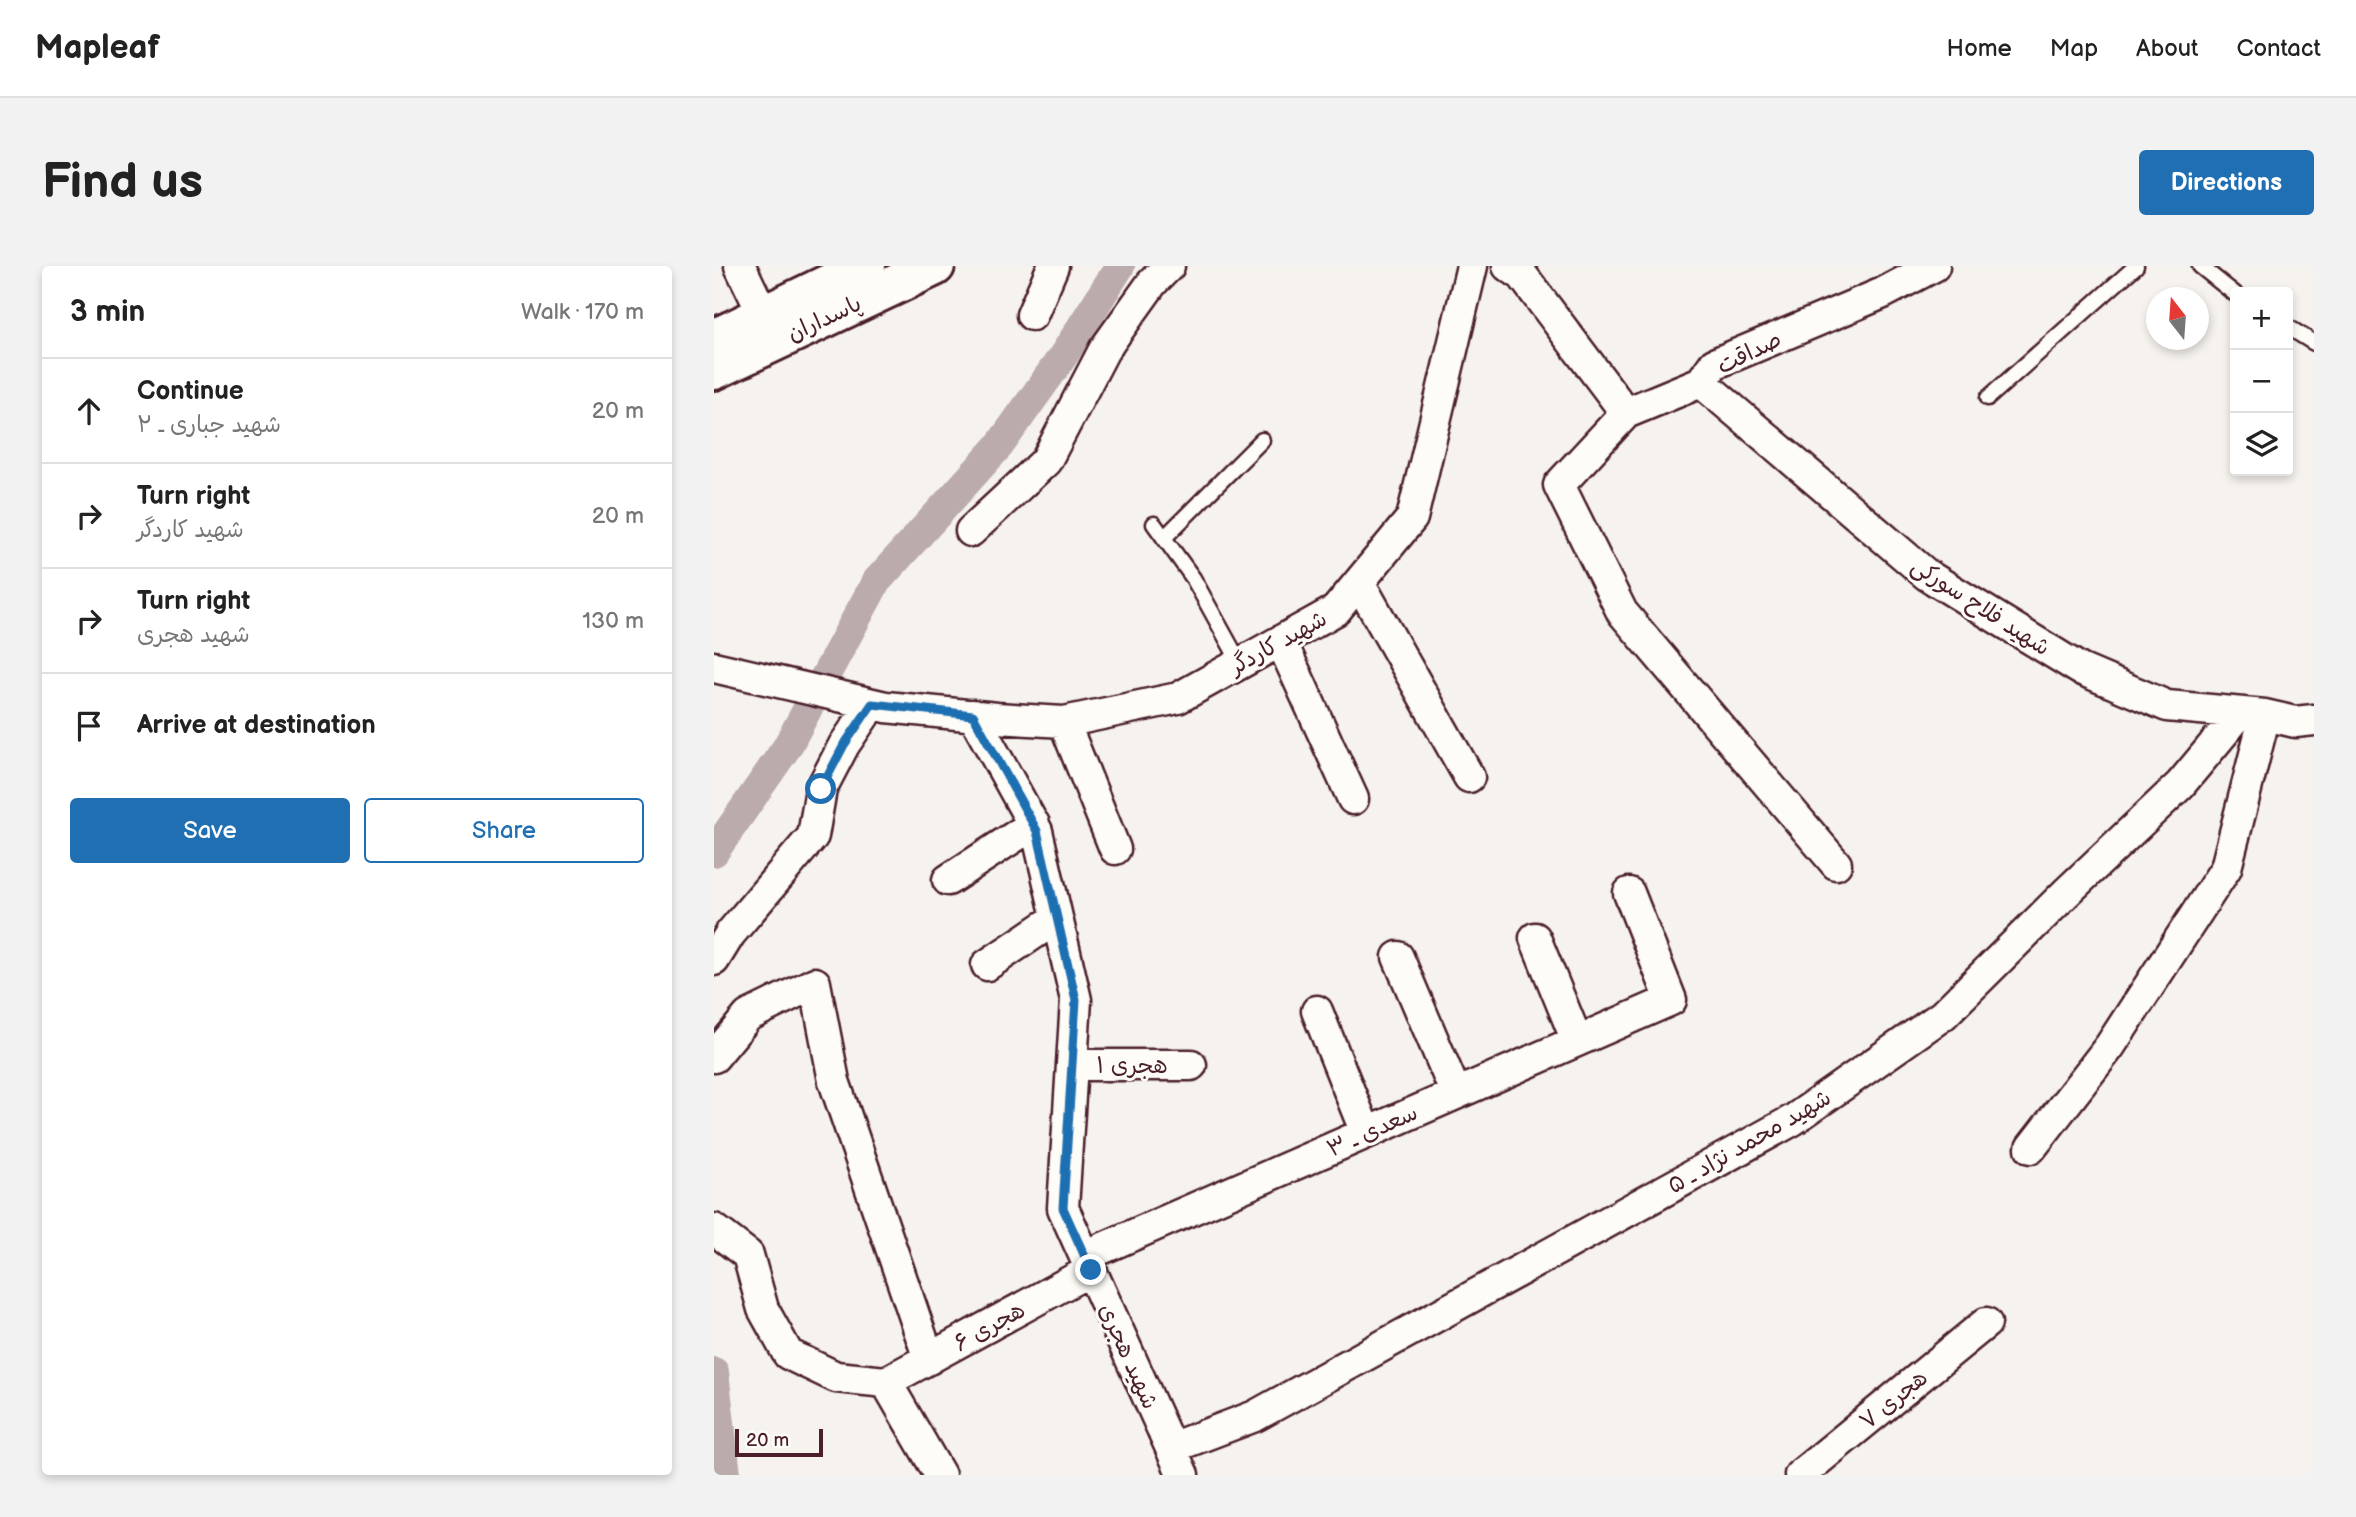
<!DOCTYPE html>
<meta charset="utf-8">
<style>
body{margin:0;font-family:"Balsamiq Sans","Playpen Sans Arabic",sans-serif;background:#f2f2f2;color:#222}
.controls{position:absolute;right:21px;top:21px;display:grid;overflow:hidden;border-radius:7px;box-shadow:0 4px 10px #0003}
.controls button{width:63px;height:63px;display:grid;place-items:center;padding:0;border:0;border-bottom:2px solid #e0e0e0;background:#fff;color:#222;font:35px sans-serif}
.compass{position:absolute;left:1432px;top:21px;width:63px;height:63px;border-radius:50%;background:#fff;box-shadow:0 4px 10px #0003;rotate:343deg}
.scale{position:absolute;left:21px;bottom:18px;width:88px;box-sizing:border-box;padding-left:7px;border:4px solid #4a1f2b;border-top:0;font-size:19px;line-height:24px;white-space:nowrap;color:#4a1f2b;-webkit-text-stroke:5px #fdfcf7;paint-order:stroke}
.stop{position:absolute;width:21px;height:21px;margin:-16px;border:5px solid #1f6fb2;border-radius:50%;background:#fff}
.stop.end{background:#1f6fb2;border-color:#fff;box-shadow:0 2px 7px #0008}
.list{margin:0;padding:0;list-style:none}
h2{display:flex;justify-content:space-between;align-items:center;height:91px;margin:0;padding:0 28px;font-size:30px}
h2 small{font-size:23px;font-weight:400;color:#767676}
.list li{display:grid;grid-template-columns:46px 1fr auto;gap:21px;align-items:center;box-sizing:border-box;height:105px;padding:0 28px;border-top:2px solid #e0e0e0}
.list b{display:block;font-size:26px;white-space:nowrap}
.list p{margin:0;font-size:23px;white-space:nowrap;color:#767676}
.list em{font-size:23px;font-style:normal;color:#767676}
.actions{display:flex;gap:14px;padding:21px 28px}
.actions a{flex:1;padding:16px 0;border:2px solid #1f6fb2;border-radius:7px;text-align:center;font-size:24px;color:#1f6fb2}
.actions .main{background:#1f6fb2;color:#fff}
.icon{flex:none;width:38px;height:38px;fill:none;stroke:currentColor;stroke-width:2;stroke-linecap:round;stroke-linejoin:round}
.map{position:relative;flex:none;width:1600px;height:1209px;overflow:hidden;border-radius:7px}
header{display:flex;align-items:center;gap:42px;box-sizing:border-box;height:98px;padding:0 35px;background:#fff;border-bottom:2px solid #e0e0e0}
header strong{font-size:33px}
nav{display:flex;gap:38px;margin-inline-start:auto;font-size:24px}
.intro{display:flex;align-items:center;justify-content:space-between;box-sizing:border-box;height:168px;padding:0 42px}
h1{margin:0;font-size:49px}
.button{padding:18px 32px;border-radius:7px;background:#1f6fb2;color:#fff;font-size:24px;font-weight:700}
main{display:flex;gap:42px;padding:0 42px}
aside{flex:1;background:#fff;border-radius:7px;box-shadow:0 4px 10px #0003}
.map>svg:first-child{display:block}
.lines{fill:none;stroke-linecap:round;stroke-linejoin:round}
.canal{stroke:#bbabac;stroke-width:30}
.lane-casing{stroke:#4a1f2b;stroke-width:19}
.street-casing{stroke:#4a1f2b;stroke-width:35}
.secondary-casing{stroke:#4a1f2b;stroke-width:44}
.lane{stroke:#fdfcf7;stroke-width:14}
.street{stroke:#fdfcf7;stroke-width:30}
.secondary{stroke:#fdfcf7;stroke-width:38}
.route{stroke:#1f6fb2;stroke-width:9}
.labels{text-anchor:middle;stroke-width:6;stroke-linejoin:round;paint-order:stroke}
.street-label{font-size:23px;fill:#4a1f2b;stroke:#fdfcf7}
</style>
<header>
<strong>Mapleaf</strong>
<nav><a>Home</a><a>Map</a><a>About</a><a>Contact</a></nav>
</header>
<div class="intro"><h1>Find us</h1><a class="button">Directions</a></div>
<main>
<aside>
<h2>3 min<small>Walk · 170 m</small></h2>
<ul class="list">
<li><svg class="icon" aria-label="ahead" viewBox="0 0 24 24"><path d="M12 20V5M6 11l6-6 6 6"/></svg><div><b>Continue</b><p>شهید جباری ـ ۲</p></div><em>20 m</em></li>
<li><svg class="icon" aria-label="right" viewBox="0 0 24 24"><path d="M7 20v-9h11M14 6l5 5-5 5"/></svg><div><b>Turn right</b><p>شهید کاردگر</p></div><em>20 m</em></li>
<li><svg class="icon" aria-label="right" viewBox="0 0 24 24"><path d="M7 20v-9h11M14 6l5 5-5 5"/></svg><div><b>Turn right</b><p>شهید هجری</p></div><em>130 m</em></li>
<li><svg class="icon" aria-label="arrive" viewBox="0 0 24 24"><path d="M6 21V4h12l-3 4 3 4H6"/></svg><div><b>Arrive at destination</b></div></li>
</ul>
<div class="actions"><a class="main">Save</a><a>Share</a></div>
</aside>
<div class="map">
<svg width="1600" height="1209" viewBox="0 0 1600 1209">
<rect width="100%" height="100%" fill="#f6f3ef"/>
<filter id="ink" filterUnits="userSpaceOnUse"><feTurbulence type="fractalNoise" baseFrequency=".0143" numOctaves="2"/><feDisplacementMap in="SourceGraphic" scale="14" xChannelSelector="R" yChannelSelector="G"/><feConvolveMatrix kernelMatrix="1 2 1 2 8 2 1 2 1" color-interpolation-filters="sRGB"/></filter>
<g filter="url(#ink)">
<g class="lines">
<path class="canal" d="M0 586 73 481 162 316 285 180 349 90 406 0
M0 1106 12 1209"/>
<g class="lane-casing">
<path id="lane" d="M1486 0 1521 28
M1574 61 1600 77
M1274 132 1422 0
M440 258 479 312 526 397
M450 272 548 174"/>
</g>
<g class="street-casing">
<path id="street" d="M26 0 50 50
M794 0 808 9 912 147 987 116 1000 98 1169 27 1220 0
M318 49 339 0
M987 116 1213 309 1366 403 1453 440 1551 449 1581 456 1600 454
M912 147 845 219 908 346 1122 598
M257 265 332 195 390 84 438 17 455 0
M645 316 755 511
M567 375 639 533
M0 401 172 441 283 452 350 456 464 432 622 344 698 252 758 0
M259 449 323 565 362 734 349 942 469 1209
M350 456 401 583
M234 614 320 558
M821 672 863 775
M684 691 742 828
M0 694 16 668 99 570 107 523 130 479 158 438
M273 699 343 652
M603 745 652 867
M0 791 34 750 101 717 120 815 215 1093
M358 799H477
M1317 882 1396 780 1512 602 1551 449
M0 963 34 989 49 1043 74 1088 122 1111 172 1116
M371 990 957 734 915 627
M172 1116 377 1004
M172 1116 226 1209
M457 1182 541 1150 1079 854 1229 749 1353 626 1466 519 1526 447
M1086 1209 1272 1057"/>
</g>
<g class="secondary-casing">
<path id="secondary" d="M0 73 152 0
M0 104 221 0"/>
</g>
<use href="#lane" class="lane"/>
<use href="#street" class="street"/>
<use href="#secondary" class="secondary"/>
</g>
</g>
<g class="lines" filter="url(#ink)">
<path class="route" d="M107 523 130 479 158 438 259 449 323 565 362 734 349 942 377 1004"/>
</g>
<g class="labels">
<g class="street-label">
<text transform="translate(110 52) rotate(-25)" y="8">پاسداران</text>
<text transform="translate(1035 86) rotate(-26)" y="8">صداقت</text>
<text transform="translate(1267 340) rotate(33)" y="8">شهید فلاح سورکی</text>
<text transform="translate(564 376) rotate(-29)" y="8">شهید کاردگر</text>
<text x="418" y="807">هجری ۱</text>
<text transform="translate(658 864) rotate(-24)" y="8">سعدی ـ ۳</text>
<text transform="translate(1035 875) rotate(-30)" y="8">شهید محمد نژاد ـ ۵</text>
<text transform="translate(275 1060) rotate(-29)" y="8">هجری ۶</text>
<text transform="translate(415 1090) rotate(66)" y="8">شهید هجری</text>
<text transform="translate(1179 1133) rotate(-39)" y="8">هجری ۷</text>
</g>
</g>
</svg>
<div class="controls">
<button>+</button>
<button>−</button>
<button><svg class="icon" aria-label="layers" viewBox="0 0 24 24"><path d="M12 4l9 5-9 5-9-5zM3 14l9 5 9-5"/></svg></button>
</div>
<svg class="compass" viewBox="-18 -18 36 36"><path d="M0-13l5 13h-10z" fill="#e53935"/><path d="M0 13l5-13h-10z" fill="#767676"/></svg>
<div class="scale">20 m</div>
<div class="stop" style="left:107px;top:523px"></div>
<div class="stop end" style="left:377px;top:1004px"></div>
</div>
</main>
